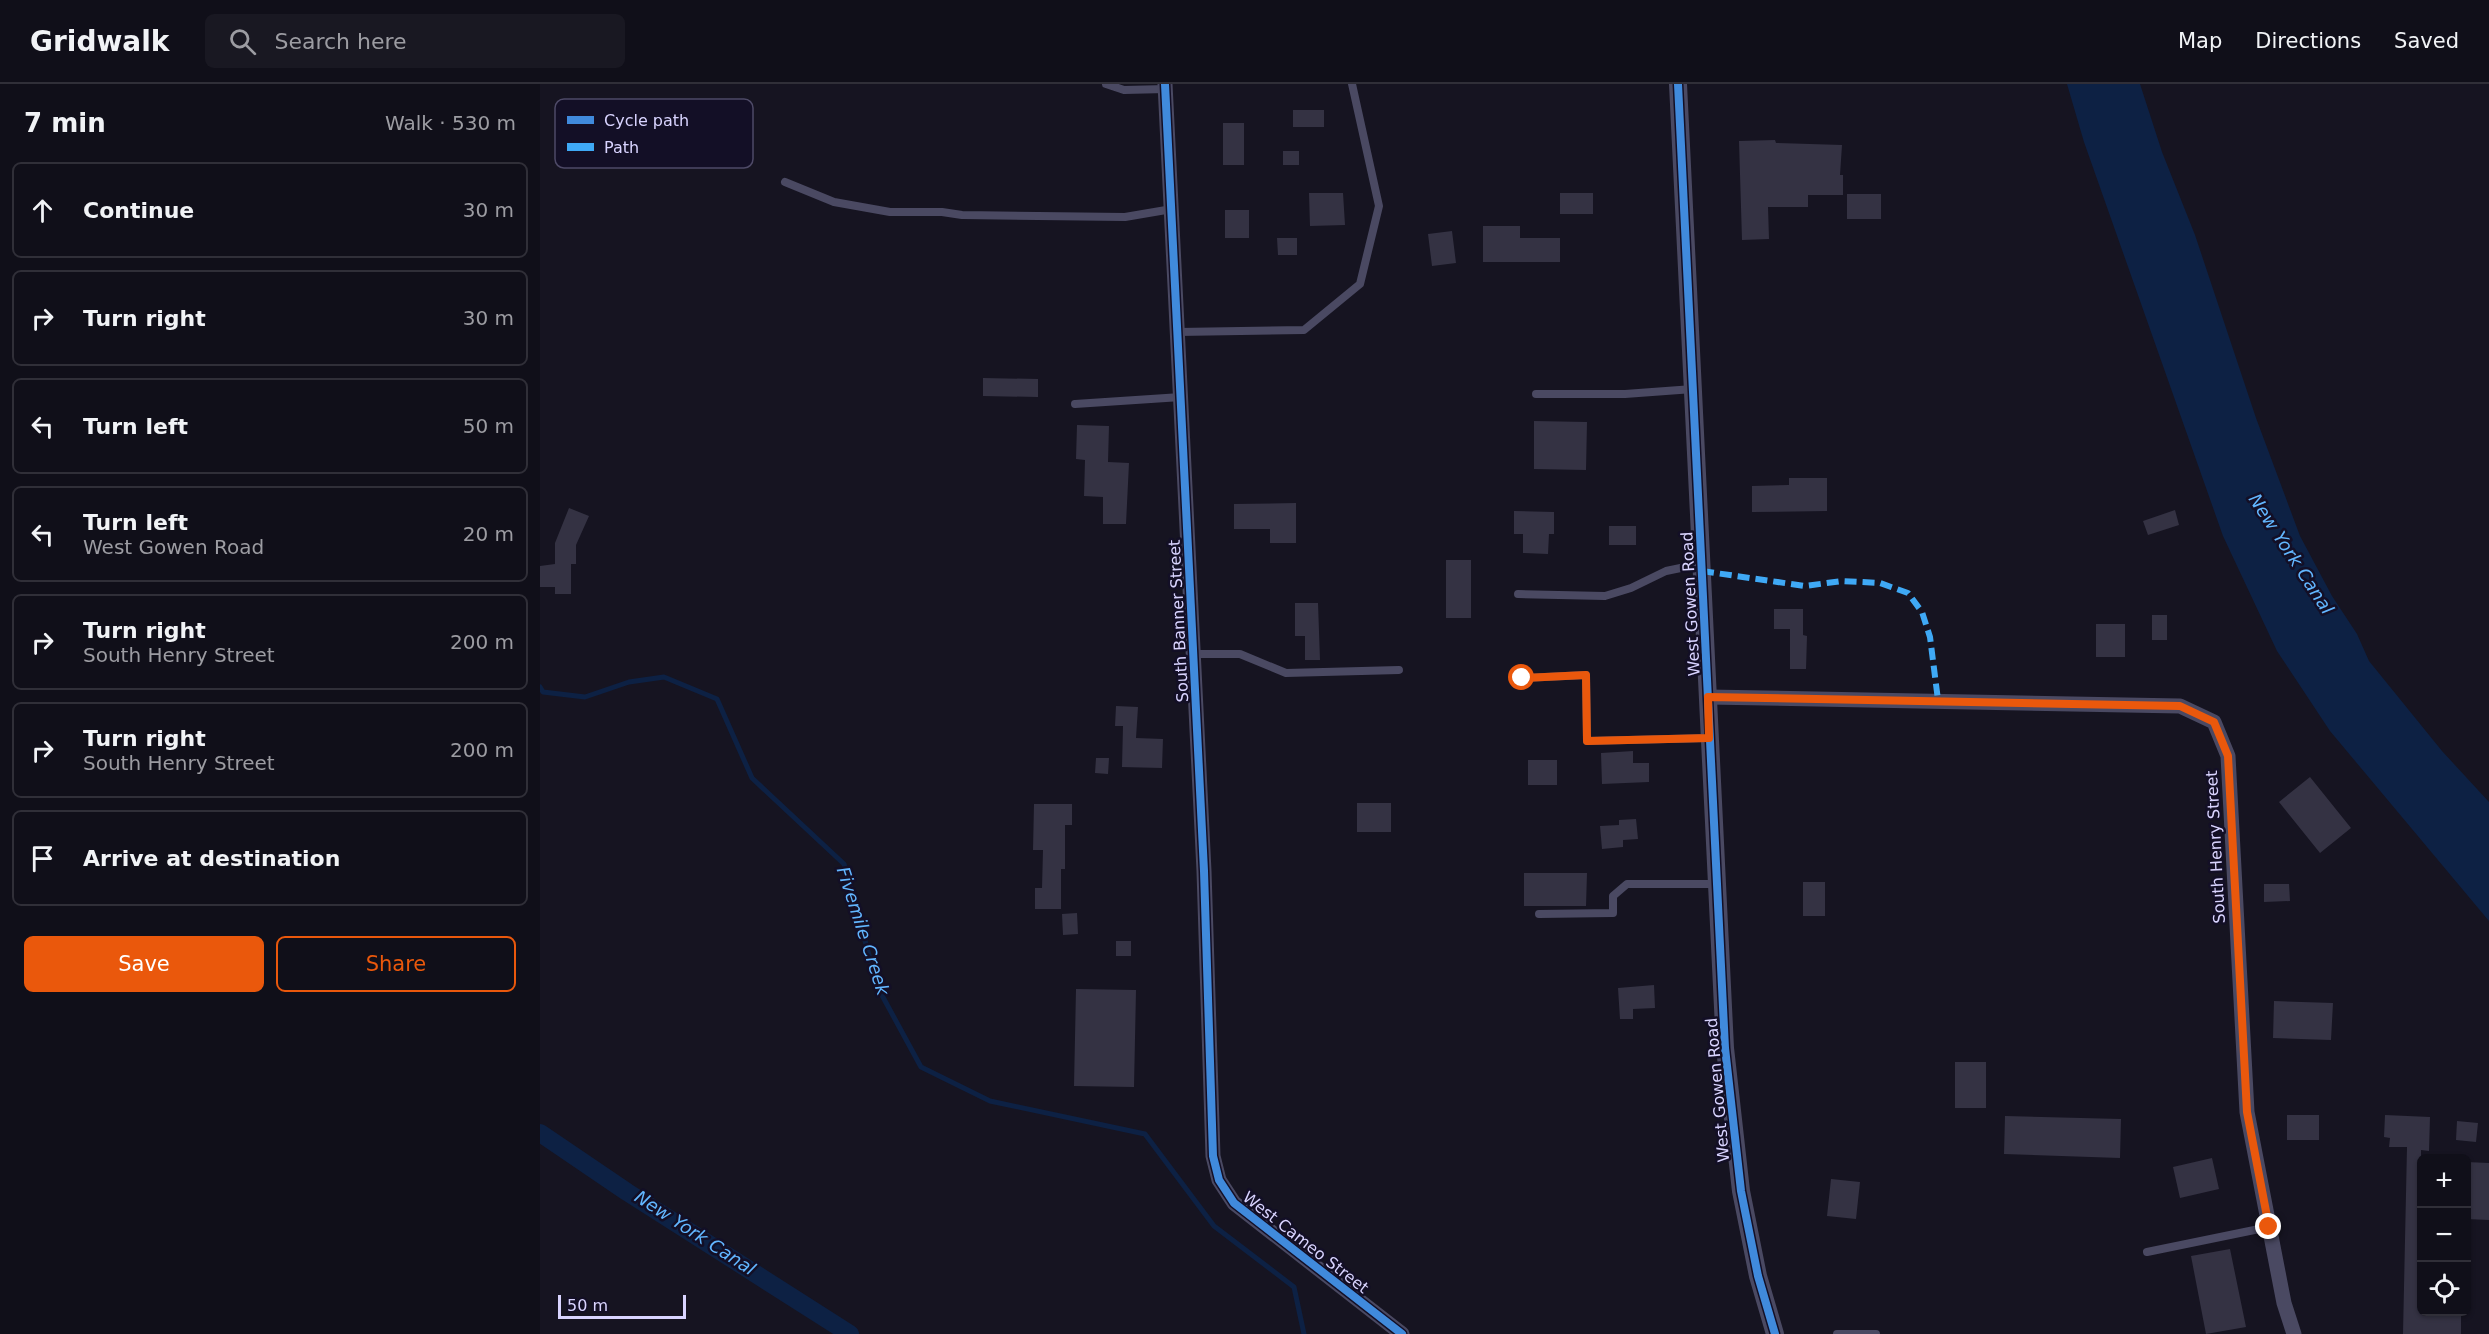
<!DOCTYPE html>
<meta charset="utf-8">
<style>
body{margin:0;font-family:"DejaVu Sans",sans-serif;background:#191822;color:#f1f3f6}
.controls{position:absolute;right:18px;bottom:18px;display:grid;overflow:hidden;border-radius:9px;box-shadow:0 2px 4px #0004}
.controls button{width:54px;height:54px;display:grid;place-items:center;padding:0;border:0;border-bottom:2px solid #302f38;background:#100f19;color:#f1f3f6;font:30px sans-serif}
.scale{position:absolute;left:18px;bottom:15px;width:128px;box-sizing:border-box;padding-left:6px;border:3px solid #d9d4ff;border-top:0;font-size:16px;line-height:21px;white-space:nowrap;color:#d9d4ff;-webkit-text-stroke:4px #130f26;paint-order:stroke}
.stop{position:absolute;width:18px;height:18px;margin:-14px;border:4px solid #ea580c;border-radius:50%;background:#fff}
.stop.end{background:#ea580c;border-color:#fff;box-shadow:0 2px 6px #0008}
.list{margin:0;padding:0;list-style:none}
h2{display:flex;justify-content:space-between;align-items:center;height:78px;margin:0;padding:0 24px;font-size:26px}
h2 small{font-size:20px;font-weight:400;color:#9c9ca2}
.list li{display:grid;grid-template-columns:39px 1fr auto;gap:18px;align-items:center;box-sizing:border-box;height:96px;margin:0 12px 12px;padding:0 12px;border:2px solid #302f38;border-radius:9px}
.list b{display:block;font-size:22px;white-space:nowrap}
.list p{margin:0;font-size:20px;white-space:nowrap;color:#9c9ca2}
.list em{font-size:20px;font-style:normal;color:#9c9ca2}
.actions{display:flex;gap:12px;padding:18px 24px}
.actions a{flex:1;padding:14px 0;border:2px solid #ea580c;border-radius:9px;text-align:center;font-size:21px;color:#ea580c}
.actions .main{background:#ea580c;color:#fff}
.icon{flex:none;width:33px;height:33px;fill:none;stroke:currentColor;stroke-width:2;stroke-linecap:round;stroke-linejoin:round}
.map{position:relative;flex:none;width:1949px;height:1250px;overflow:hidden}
header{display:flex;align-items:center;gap:36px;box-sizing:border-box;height:84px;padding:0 30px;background:#100f19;border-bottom:2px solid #302f38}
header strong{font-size:28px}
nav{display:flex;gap:33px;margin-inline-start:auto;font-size:21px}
.search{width:420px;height:54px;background:#191822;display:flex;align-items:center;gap:15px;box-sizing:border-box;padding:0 21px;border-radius:9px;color:#9c9ca2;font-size:22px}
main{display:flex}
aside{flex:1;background:#100f19}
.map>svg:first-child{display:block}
.water{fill:#0d2144}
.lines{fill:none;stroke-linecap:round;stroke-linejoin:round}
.stream{stroke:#0d2144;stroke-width:5}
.canal{stroke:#0d2144;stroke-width:18}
.building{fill:#343243}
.service{stroke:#4a4962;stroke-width:8}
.minor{stroke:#4a4962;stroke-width:15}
.tertiary{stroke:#4a4962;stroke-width:18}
.quiet{stroke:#3fa9f5;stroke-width:6;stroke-dasharray:12 6;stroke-linecap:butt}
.cycleway-casing{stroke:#130f26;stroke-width:11}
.cycleway{stroke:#408adc;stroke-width:8}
.route{stroke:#ea580c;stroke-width:8}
.labels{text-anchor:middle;stroke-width:5;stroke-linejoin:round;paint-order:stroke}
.street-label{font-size:16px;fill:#d9d4ff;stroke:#130f26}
.water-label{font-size:18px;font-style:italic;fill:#62b6ff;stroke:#130f26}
.key{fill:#130f26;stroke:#4e4a67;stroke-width:1.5}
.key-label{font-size:16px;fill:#d9d4ff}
</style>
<header>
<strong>Gridwalk</strong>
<div class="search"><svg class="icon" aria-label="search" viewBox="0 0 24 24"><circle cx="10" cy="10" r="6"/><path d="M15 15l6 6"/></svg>Search here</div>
<nav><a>Map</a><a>Directions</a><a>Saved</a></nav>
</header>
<main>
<aside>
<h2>7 min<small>Walk · 530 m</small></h2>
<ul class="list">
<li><svg class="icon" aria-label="ahead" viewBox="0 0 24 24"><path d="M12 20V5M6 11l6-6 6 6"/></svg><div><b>Continue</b></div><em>30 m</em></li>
<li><svg class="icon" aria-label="right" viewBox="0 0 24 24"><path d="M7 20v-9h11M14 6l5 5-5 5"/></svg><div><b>Turn right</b></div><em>30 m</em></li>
<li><svg class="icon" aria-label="left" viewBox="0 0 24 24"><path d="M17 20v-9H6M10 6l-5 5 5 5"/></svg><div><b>Turn left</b></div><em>50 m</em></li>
<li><svg class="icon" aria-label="left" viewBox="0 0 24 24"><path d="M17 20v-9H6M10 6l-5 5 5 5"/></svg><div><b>Turn left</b><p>West Gowen Road</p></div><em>20 m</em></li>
<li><svg class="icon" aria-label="right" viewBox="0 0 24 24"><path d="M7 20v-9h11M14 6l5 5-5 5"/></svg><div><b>Turn right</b><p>South Henry Street</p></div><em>200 m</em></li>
<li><svg class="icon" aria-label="right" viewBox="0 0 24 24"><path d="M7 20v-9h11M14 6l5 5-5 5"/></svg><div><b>Turn right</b><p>South Henry Street</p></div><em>200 m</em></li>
<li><svg class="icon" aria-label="arrive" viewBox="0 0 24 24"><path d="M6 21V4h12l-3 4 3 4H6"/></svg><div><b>Arrive at destination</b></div></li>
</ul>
<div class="actions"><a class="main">Save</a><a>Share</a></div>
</aside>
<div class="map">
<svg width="1949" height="1250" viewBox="0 0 1949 1250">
<rect width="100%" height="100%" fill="#161421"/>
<path class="water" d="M1527 0H1600L1622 68 1655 151 1716 334 1760 452 1792 512 1817 550 1829 577 1902 667 1949 718V837L1790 647 1737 567 1683 452 1544 58Z"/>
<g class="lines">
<path class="stream" d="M0 603 3 608 45 613 89 598 124 593 177 615 212 694 304 780 338 904 381 983 450 1017 605 1050 674 1142 754 1203 764 1250"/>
<path class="canal" d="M0 1049 87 1108 310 1250"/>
</g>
<path class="building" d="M753 26H784V43H753Z
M683 39H704V81H683Z
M1235 56 1236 59 1302 61 1300 91H1303V111H1268V123H1228L1229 155 1202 156 1199 57Z
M743 67H759V81H743Z
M769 109H803L805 141 770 142Z
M1020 109H1053V130H1020Z
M1307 110H1341V135H1307Z
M685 126H709V154H685Z
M943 142H980V154H1020V178H943Z
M912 147 916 179 892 182 888 150Z
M737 154H757V171H738Z
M443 294 498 295V313L443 312Z
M994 337 1047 338 1046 386 994 385Z
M537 341 569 342 568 378 589 379 586 440H563V413L544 412 545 376 536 375Z
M1249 394H1287V427L1212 428V402L1249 401Z
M756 419V459H730V445H694V420Z
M29 424 49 432 36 461V480H31V510H15V503H0V482L15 480V459Z
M1635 426 1639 441 1608 451 1603 437Z
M974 427 1014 428V450H1009L1008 470 983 469V450H974Z
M1069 442H1096V461H1069Z
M906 476H931V534H906Z
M755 519H778L780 576H765V552H755Z
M1234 525H1263V551L1267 552 1266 585H1250V545H1234Z
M1612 531H1627V556H1612Z
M1556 540H1585V573H1556Z
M576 622 598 623 596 654 623 655 622 684 582 683 583 642H575Z
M1093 667V679H1109V698L1062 700 1061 669Z
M556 674H569L568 690 555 689Z
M988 676H1017V701H988Z
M1770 693 1811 744 1780 769 1739 718Z
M817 719H851V748H817Z
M494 720H532V741H525V785H521V825H495V804H502L503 766H493Z
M1096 735 1098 755 1083 756V763L1062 765 1060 742 1079 741V736Z
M984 789H1047L1046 822H984Z
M1263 798H1285V832H1263Z
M1724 800H1749L1750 817 1724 818Z
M537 829 538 850 523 851 522 830Z
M576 857H591V872H576Z
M1114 901 1115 924 1093 925V935H1080L1078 904Z
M536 905 596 906 594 1003 534 1002Z
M1734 917 1793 919 1791 956 1733 954Z
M1415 978H1446V1024H1415Z
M1747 1031H1779V1056H1747Z
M1845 1031 1890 1033 1889 1067 1881 1066V1227H1921V1250H1863L1867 1063H1849L1850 1054 1844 1053Z
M1465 1032 1581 1035 1580 1074 1464 1070Z
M1917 1037 1938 1039 1936 1058 1916 1056Z
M1672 1074 1679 1105 1640 1114 1633 1083Z
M1926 1078 1949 1079V1136L1926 1135Z
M1291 1095 1320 1098 1316 1135 1287 1132Z
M1690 1165 1706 1243 1666 1250 1651 1172Z"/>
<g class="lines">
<path class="service" d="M566 0 584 6 626 5
M245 98 294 118 350 128H402L422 131 585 133 632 125
M638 248 764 246 820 200 839 122 812 0
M996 310H1085L1153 305
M535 320 641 313
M978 510 1065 512 1091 504 1126 487 1160 480
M653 570H700L746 589 859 586
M982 594 1046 591 1047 657 1169 654
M999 830 1073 829V812L1087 800H1176
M1607 1168 1729 1143
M1297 1250H1336"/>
<path class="minor" d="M625 0 664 787 673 1072 679 1096 694 1119 862 1250
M1168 613 1640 622 1674 638 1688 672 1707 1028 1744 1219 1754 1250"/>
<path class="tertiary" d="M1138 0 1185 964 1201 1107 1218 1192 1235 1250"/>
<path class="quiet" d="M1162 487 1265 502 1302 497 1340 499 1368 509 1382 528 1390 553 1398 616"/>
<g class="cycleway-casing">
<path id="cycleway" d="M625 0 664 787 673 1072 679 1096 694 1119 862 1250
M1138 0 1185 964 1201 1107 1218 1192 1235 1250"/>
</g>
<use href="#cycleway" class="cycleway"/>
</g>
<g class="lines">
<path class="route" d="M982 594 1046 591 1047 657 1169 654 1168 613 1640 622 1674 638 1688 672 1707 1028 1729 1143"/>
</g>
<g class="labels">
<g class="street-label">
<text transform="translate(1150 520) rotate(-93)" y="6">West Gowen Road</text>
<text transform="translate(638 537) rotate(-93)" y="6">South Banner Street</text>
<text transform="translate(1675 763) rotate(-93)" y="6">South Henry Street</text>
<text transform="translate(1177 1006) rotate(-95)" y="6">West Gowen Road</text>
<text transform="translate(766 1158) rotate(38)" y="6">West Cameo Street</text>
</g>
<g class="water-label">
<text transform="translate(1751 470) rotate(57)" y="6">New York Canal</text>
<text transform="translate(323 847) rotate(72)" y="6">Fivemile Creek</text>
<text transform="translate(155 1149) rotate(33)" y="6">New York Canal</text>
</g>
</g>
<rect x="15" y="15" width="198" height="69" rx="9" class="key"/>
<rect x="27" y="32" width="27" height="8" fill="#408adc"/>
<rect x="27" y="59" width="27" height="8" fill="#3fa9f5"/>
<g class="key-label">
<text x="64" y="42">Cycle path</text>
<text x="64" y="69">Path</text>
</g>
</svg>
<div class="controls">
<button>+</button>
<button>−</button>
<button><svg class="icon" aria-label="locate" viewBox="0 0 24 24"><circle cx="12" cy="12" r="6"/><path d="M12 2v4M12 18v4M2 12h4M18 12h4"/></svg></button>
</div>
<div class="scale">50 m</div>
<div class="stop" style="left:982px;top:594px"></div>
<div class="stop end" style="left:1729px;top:1143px"></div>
</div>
</main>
